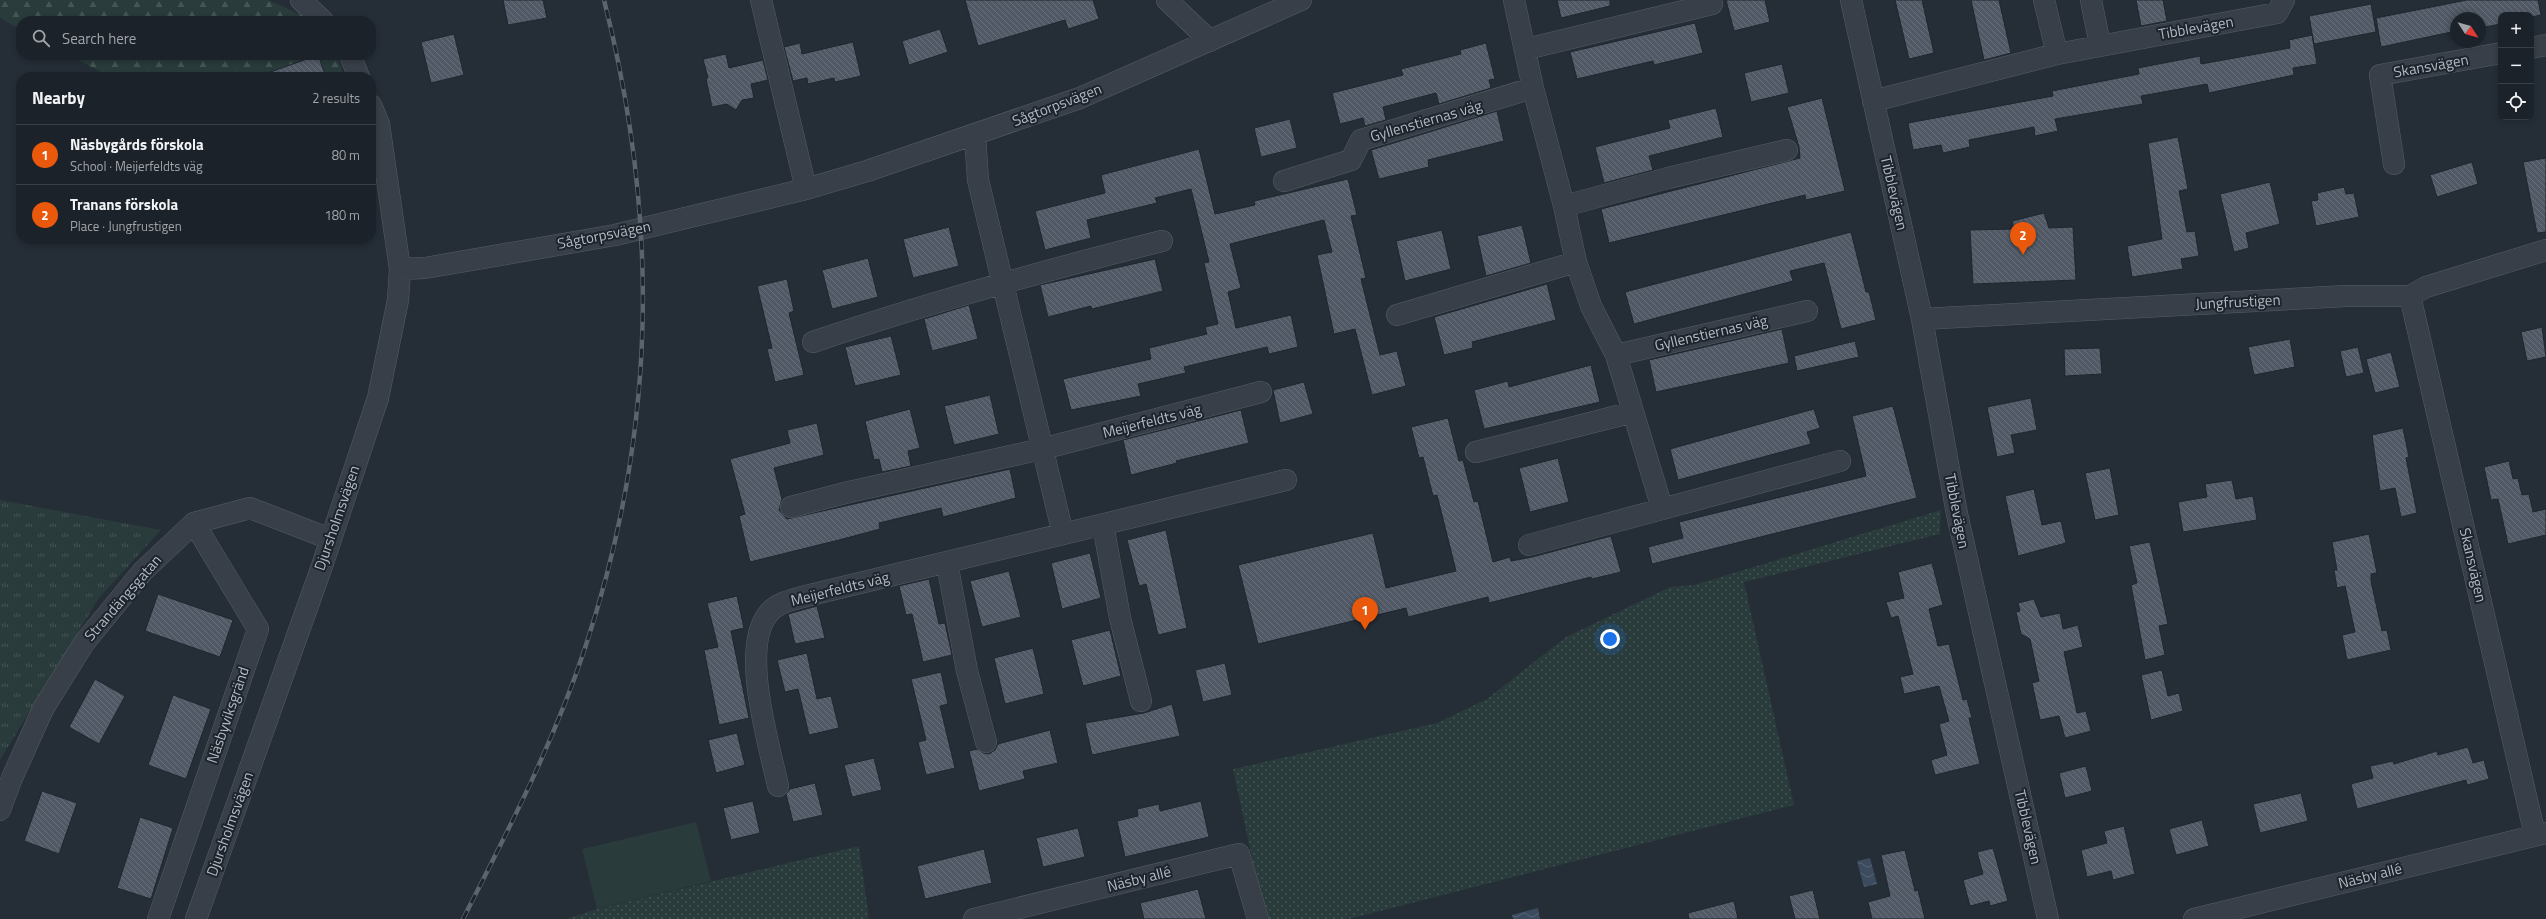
<!DOCTYPE html>
<meta charset="utf-8">
<style>
body{margin:0;font-family:"Titillium Web",sans-serif;background:#292f35;color:#f1f3f6}
.controls{position:absolute;right:12px;top:12px;display:grid;overflow:hidden;border-radius:8px;box-shadow:0 2px 6px #0003}
.controls button{width:36px;height:36px;display:grid;place-items:center;padding:0;border:0;border-bottom:1px solid #3a3f46;background:#1c2229;color:#f1f3f6;font:20px sans-serif}
.compass{position:absolute;left:2450px;top:12px;width:36px;height:36px;border-radius:50%;background:#1c2229;box-shadow:0 2px 6px #0003;rotate:126deg}
.you{position:absolute;left:1610px;top:639px;width:14px;height:14px;margin:-10px;border:3px solid #fff;border-radius:50%;background:#1a73e8;box-shadow:0 0 0 6px #1a73e833}
.badge{display:grid;place-items:center;width:26px;height:26px;border-radius:50%;background:#ea580c;color:#fff;font-size:13px;font-weight:700}
.pin{position:absolute;translate:-50% -33px;filter:drop-shadow(0 1px 2px #0008)}
.pin::after{content:'';position:absolute;top:21px;width:14px;height:12px;background:inherit;clip-path:polygon(0 0,100% 0,50% 100%)}
.list{margin:0;padding:0;list-style:none}
h2{display:flex;justify-content:space-between;align-items:center;height:52px;margin:0;padding:0 16px;font-size:17px}
h2 small{font-size:13px;font-weight:400;color:#a0a4a8}
.list li{display:grid;grid-template-columns:26px 1fr auto;gap:12px;align-items:center;box-sizing:border-box;height:60px;padding:0 16px;border-top:1px solid #3a3f46}
.list b{display:block;font-size:15px;white-space:nowrap}
.list p{margin:0;font-size:13px;white-space:nowrap;color:#a0a4a8}
.list em{font-size:13px;font-style:normal;color:#a0a4a8}
.icon{flex:none;width:22px;height:22px;fill:none;stroke:currentColor;stroke-width:2;stroke-linecap:round;stroke-linejoin:round}
.map{position:relative;flex:none;width:2546px;height:919px;overflow:hidden}
.search{position:absolute;background:#1c2229;box-shadow:0 2px 6px #0003;left:16px;top:16px;width:360px;height:44px;display:flex;align-items:center;gap:10px;box-sizing:border-box;padding:0 14px;border-radius:16px;color:#a0a4a8;font-size:15px}
.panel{position:absolute;background:#1c2229;box-shadow:0 2px 6px #0003;left:16px;top:72px;width:360px;height:172px;border-radius:16px}
.map>svg:first-child{display:block}
.grass{fill:url(#grass-tufts)}
.forest{fill:url(#forest-firs)}
.park{fill:url(#park-dots)}
.garden{fill:#293b3a}
.water{fill:url(#water-waves)}
.building{fill:url(#building-back-hatch);stroke:#1f262e}
.lines{fill:none;stroke-linecap:round;stroke-linejoin:round}
.minor-casing{stroke:#565d65;stroke-width:22}
.minor{stroke:#383f48;stroke-width:21}
.rail-casing{stroke:#5a636e;stroke-width:4.5}
.rail{stroke:#1d242c;stroke-width:3;stroke-dasharray:9;stroke-linecap:butt}
.labels{text-anchor:middle;stroke-width:4;stroke-linejoin:round;paint-order:stroke}
.street-label{font-size:15px;fill:#b3bac4;stroke:#1d242c}
</style>
<div class="map">
<svg width="2546" height="919" viewBox="0 0 2546 919">
<defs>
<pattern id="grass-tufts" width="24" height="20" patternUnits="userSpaceOnUse"><rect width="24" height="20" fill="#293b3a"/><path d="M3 7l-1-3M5 7V3M7 7l1-3M15 17l-1-3M17 17v-4M19 17l1-3" fill="none" stroke="#465555"/></pattern>
<pattern id="forest-firs" width="22" height="20" patternUnits="userSpaceOnUse"><rect width="22" height="20" fill="#293b3a"/><path d="M5 1l3.5 6h-7zM16 11l3.5 6h-7z" fill="#465555"/></pattern>
<pattern id="park-dots" width="8" height="8" patternUnits="userSpaceOnUse"><rect width="8" height="8" fill="#293b3a"/><path d="M2 2h.1M6 6h.1" fill="none" stroke="#465555" stroke-width="1.8" stroke-linecap="round"/></pattern>
<pattern id="water-waves" width="16" height="10" patternUnits="userSpaceOnUse"><rect width="16" height="10" fill="#3c4c5e"/><path d="M0 5q4-4 8 0t8 0" fill="none" stroke="#566473"/></pattern>
<pattern id="building-back-hatch" width="6" height="6" patternUnits="userSpaceOnUse"><rect width="6" height="6" fill="#505965"/><path d="M-1 5l2 2M0 0l6 6M5-1l2 2" fill="none" stroke="#676f79"/></pattern>
</defs>
<rect width="100%" height="100%" fill="#252d37"/>
<path class="grass" d="M0 500 161 530 99 598 0 760Z"/>
<path class="forest" d="M0 0H268L306 17 310 21H21V30L0 18Z
M69 55H337L344 77H110Z"/>
<path class="park" d="M1941 510 1940 534 1744 582 1794 805 1349 919H1265L1233 769 1437 723 1487 699 1566 637 1670 587 1694 585Z
M859 846 869 919H566L597 909Z"/>
<path class="garden" d="M696 822 711 881 597 909 582 849Z"/>
<path class="water" d="M1870 858 1877 884 1864 887 1857 861Z
M1538 908 1540 919H1513L1512 915Z"/>
<path class="building" d="M503 0H543L547 18 508 25Z
M965 0H1093L1099 19 1068 29 1065 20 978 46Z
M1557 0H1610V6L1561 18Z
M1726 0H1765L1770 22 1734 31Z
M1895 0H1922L1934 53 1909 59Z
M1971 0H1999L2011 53 1984 60Z
M2136 0H2163L2167 21 2141 26Z
M2467 0H2538L2541 15 2531 17 2501 15V24L2485 27V25L2480 26V18H2456V31L2381 47 2376 18Z
M2371 4 2376 32 2314 44 2309 16Z
M1695 23 1703 53 1654 65 1653 61 1577 79 1570 52Z
M940 29 948 52 909 65 902 41Z
M454 34 464 75 431 83 421 42Z
M2312 35 2317 64 2293 68 2294 75 2209 93 2207 84 2141 96 2143 104 2055 119 2058 131 2035 136 2034 127 1969 140 1970 147 1943 153 1941 145 1913 150 1908 123 2053 96 2052 91 2139 74 2138 68 2200 56 2201 64 2290 48 2289 40Z
M853 42 861 76 835 82 834 78 808 84 807 78 793 81 784 47 800 43 802 54Z
M1486 43 1495 79 1489 80 1491 88 1439 104 1436 93 1383 107 1386 120 1365 126 1363 118 1340 124 1332 93 1403 75 1401 69 1461 54 1460 50Z
M726 54 729 68 763 60 768 80 751 84 754 98 742 100 736 110 727 104 712 107 706 79 708 78 703 59Z
M318 55 326 77H262V75Z
M1782 64 1789 93 1751 102 1744 73Z
M1822 98 1845 191 1806 200 1805 195 1609 243 1601 209 1800 158 1799 147 1787 107Z
M1716 108 1723 137 1649 156 1653 170 1604 183 1595 147 1670 128 1668 120Z
M1497 111 1504 141 1428 160 1429 167 1379 179 1371 150Z
M1290 119 1297 148 1261 157 1254 128Z
M2178 137 2188 189 2179 191 2187 232 2195 231 2199 256 2181 259 2183 269 2132 277 2127 246 2162 239 2148 143Z
M1199 149 1215 214 1255 205 1254 201 1348 179 1357 215 1351 216 1366 278 1361 279 1380 355 1397 351 1406 386 1372 395 1355 329 1334 334 1317 255 1332 252 1324 220 1230 244 1241 288 1228 292 1236 328 1291 315 1298 347 1269 354 1267 347 1184 367 1186 373 1138 384 1141 396 1071 410 1063 379 1151 359 1149 348 1207 334 1205 327 1218 324 1204 263 1209 262 1191 189 1155 198 1157 203 1087 220 1091 238 1045 250 1035 211 1105 193 1101 175Z
M2546 158V232L2537 233 2523 162Z
M2472 162 2478 184 2437 197 2430 175Z
M2270 182 2280 224 2246 233 2249 248 2234 252 2220 194Z
M2344 187 2346 194 2354 193 2359 217 2316 226 2311 201 2318 200 2317 193Z
M2044 213 2049 228 2073 227 2076 280 1973 284 1970 230 2014 229 2012 221Z
M1522 225 1531 263 1486 276 1477 236Z
M949 227 959 266 913 278 903 239Z
M1442 230 1451 269 1405 281 1396 241Z
M1851 232 1866 292H1869L1876 320 1841 329 1824 263 1790 271 1793 281 1634 324 1625 292Z
M868 258 878 297 832 309 822 270Z
M1155 259 1163 291 1092 309 1091 306 1048 317 1040 285Z
M787 279 794 311 789 313 804 375 775 382 767 349 772 348 757 286Z
M1547 284 1556 320 1472 342 1473 348 1444 355 1434 317Z
M969 305 978 339 932 351 924 319Z
M2542 327 2546 357 2527 361 2521 332Z
M1782 329 1789 363 1656 392 1649 360Z
M891 336 901 375 855 386 845 347Z
M2290 339 2295 367 2254 375 2248 347Z
M1855 341 1859 357 1797 371 1794 356Z
M2358 347 2364 373 2346 377 2340 351Z
M2100 348 2102 374 2065 376 2064 349Z
M2391 352 2400 387 2375 393 2366 359Z
M1591 365 1600 402 1484 429 1474 390 1508 381 1509 387Z
M1304 382 1313 414 1280 423 1273 390Z
M990 395 999 434 954 445 944 406Z
M2031 398 2037 430 2011 435 2015 453 1997 457 1987 407Z
M1893 406 1917 498 1652 564 1648 547 1683 538 1679 522 1866 476 1852 416Z
M910 409 920 448 908 451 911 466 882 472 879 459 874 460 865 421Z
M1814 409 1820 428 1807 432 1811 444 1678 480 1670 449Z
M1241 410 1249 443 1176 461 1177 463 1131 475 1123 440Z
M1448 418 1459 461 1463 460 1474 502 1478 501 1493 562 1510 557 1511 561 1532 557 1611 536 1621 572 1592 579 1591 577 1489 603 1488 597 1408 617 1406 608 1258 644 1238 565 1373 533 1386 588 1456 571 1437 495 1433 496 1423 457 1419 458 1411 427Z
M817 423 824 455 774 468 782 499 779 510 787 519 1010 469 1016 498 943 517 941 508 879 523 880 529 839 540 750 562 739 516 745 514 730 459 790 443 787 430Z
M2403 428 2409 457 2406 458 2417 513 2401 517 2395 488 2380 491 2372 435Z
M1558 458 1569 502 1530 512 1519 468Z
M2509 461 2513 479 2518 478 2522 495 2529 494 2533 512 2546 509V535L2508 544 2498 499 2491 500 2484 467Z
M2110 468 2119 515 2095 520 2085 473Z
M2232 480 2236 499 2253 496 2257 520 2183 532 2178 502 2207 497 2205 484Z
M2034 489 2042 525 2061 521 2066 543 2018 556 2005 496Z
M1166 530 1187 628 1158 635 1146 584 1139 586 1127 540Z
M2369 534 2377 573 2371 574V581L2382 631 2387 630 2391 650 2347 660 2342 635 2355 632 2345 586 2337 588 2334 570H2337L2332 542Z
M2150 542 2168 624 2159 626 2165 655 2145 660 2131 585 2137 583 2129 546Z
M1090 553 1101 598 1062 609 1051 563Z
M1932 563 1943 605 1929 609 1938 646 1949 644 1963 700 1967 699 1972 718H1969L1980 764 1935 775 1931 760 1947 755 1939 724 1949 721 1939 686 1904 694 1900 677 1913 674 1898 616 1891 618 1886 602 1904 598 1898 572Z
M1009 571 1021 617 982 627 970 581Z
M929 579 939 624 945 623 952 655 923 662 912 614 906 615 899 586Z
M158 594 233 620 220 657 145 631Z
M737 596 744 628 731 631 749 718 719 725 704 650 718 647 707 603Z
M2034 599 2041 617 2060 613 2063 629 2078 625 2083 647 2064 652 2077 713 2086 711 2091 731 2065 738 2059 716 2040 720 2032 683 2039 681 2030 639 2021 634 2016 612 2020 611 2018 603Z
M817 606 825 638 795 644 788 614Z
M1110 630 1121 676 1083 686 1071 640Z
M1033 648 1044 694 1005 704 994 658Z
M807 653 817 699 831 696 839 728 809 735 798 689 785 692 777 660Z
M1225 663 1232 695 1203 702 1195 670Z
M2162 670 2168 696 2179 693 2183 711 2151 720 2141 675Z
M941 672 948 704 940 706 955 768 926 775 918 742 926 740 911 679Z
M95 679 125 696 99 744 69 727Z
M173 695 211 709 186 779 148 765Z
M1172 704 1180 736 1092 755 1085 723 1144 713Z
M1050 730 1058 763 1023 771 1025 779 979 791 969 751 977 749 983 753 989 754 995 750 998 744Z
M737 733 745 765 716 773 708 740Z
M2468 747 2473 763 2484 760 2489 779 2467 785 2466 780 2357 809 2351 784 2373 778 2370 766 2393 761 2394 764 2437 751 2438 755Z
M874 758 882 790 852 797 844 765Z
M2086 766 2092 791 2065 798 2059 773Z
M815 783 823 815 793 822 786 794 790 789Z
M42 791 77 803 59 854 24 841Z
M2301 793 2308 821 2260 833 2253 804Z
M753 801 760 833 731 840 723 808Z
M1201 801 1209 837 1125 857 1117 821 1138 816 1137 809 1159 804 1160 811Z
M140 817 173 828 151 899 117 888Z
M2202 820 2209 846 2176 855 2169 829Z
M2124 826 2135 874 2113 880 2111 871 2087 877 2081 850 2107 843 2104 831Z
M1078 828 1085 857 1043 867 1036 838Z
M1993 848 2008 901 1990 906 1989 901 1970 906 1963 880 1983 874 1977 852Z
M984 849 992 883 925 899 917 866Z
M1905 850 1915 891 1918 890 1925 919H1872L1868 902 1890 896 1881 855Z
M1198 889 1206 919H1144L1140 903Z
M1813 890 1820 919H1795L1789 896Z
M1734 901 1738 919H1689L1688 913Z"/>
<g class="lines">
<g class="minor-casing">
<path id="minor" d="M301 0 323 21
M761 0 806 189
M1167 0 1210 41
M1514 0 1533 88 1564 206 1576 262 1591 306 1616 355 1662 508
M1851 0 1922 319 1957 514 2048 919
M2044 0 2057 54
M2091 0 2100 45
M2531 48 2546 45
M1526 49 1712 4
M350 55 359 77
M1873 101 2057 54 2277 13 2284 0
M975 136 978 180 1063 534 1286 480
M2394 164 2380 75 2501 53
M1284 181 1351 160 1361 140 1533 88
M1564 206 1668 178 1787 150
M400 269 425 268 615 235 806 189 867 171 1080 98 1301 0
M2410 296 2535 835
M1397 315 1576 262
M1922 319 2346 296H2410L2426 287 2546 250
M813 342C929 302 1043 271 1162 241
M1616 355 1807 311
M1476 452 1633 412
M791 507 849 492 1042 449 1261 392
M1103 525 1120 618 1141 701
M1529 545 1840 461
M947 563 967 671 986 742
M778 786C769 744 740 649 768 614 777 602 793 600 806 596L1063 534
M0 810 12 778 43 709 84 643 143 571 194 523 250 508 330 539
M158 919 258 629 194 523
M196 919 322 566 378 398 398 300 400 269 379 124 371 105
M974 919 1239 854 1258 919
M2194 919 2546 833"/>
</g>
<use href="#minor" class="minor"/>
<g class="rail-casing">
<path id="rail" d="M463 919C508 831 554 742 585 648 657 431 660 221 604 0"/>
</g>
<use href="#rail" class="rail"/>
</g>
<g class="labels">
<g class="street-label">
<text transform="translate(2196 28) rotate(-10)" y="5">Tibblevägen</text>
<text transform="translate(2431 66) rotate(-10)" y="5">Skansvägen</text>
<text transform="translate(1057 105) rotate(-21)" y="5">Sågtorpsvägen</text>
<text transform="translate(1426 121) rotate(-16)" y="5">Gyllenstiernas väg</text>
<text transform="translate(1894 193) rotate(77)" y="5">Tibblevägen</text>
<text transform="translate(604 235) rotate(-11)" y="5">Sågtorpsvägen</text>
<text transform="translate(2238 302) rotate(-3)" y="5">Jungfrustigen</text>
<text transform="translate(1711 333) rotate(-13)" y="5">Gyllenstiernas väg</text>
<text transform="translate(1152 421) rotate(-14)" y="5">Meijerfeldts väg</text>
<text transform="translate(1957 511) rotate(79)" y="5">Tibblevägen</text>
<text transform="translate(337 518) rotate(-71)" y="5">Djursholmsvägen</text>
<text transform="translate(2473 565) rotate(77)" y="5">Skansvägen</text>
<text transform="translate(840 589) rotate(-14)" y="5">Meijerfeldts väg</text>
<text transform="translate(123 598) rotate(-49)" y="5">Strandängsgatan</text>
<text transform="translate(228 715) rotate(-71)" y="5">Näsbyviksgränd</text>
<text transform="translate(230 824) rotate(-70)" y="5">Djursholmsvägen</text>
<text transform="translate(2028 827) rotate(77)" y="5">Tibblevägen</text>
<text transform="translate(2370 876) rotate(-14)" y="5">Näsby allé</text>
<text transform="translate(1139 879) rotate(-14)" y="5">Näsby allé</text>
</g>
</g>
</svg>
<div class="controls">
<button>+</button>
<button>−</button>
<button><svg class="icon" aria-label="locate" viewBox="0 0 24 24"><circle cx="12" cy="12" r="6"/><path d="M12 2v4M12 18v4M2 12h4M18 12h4"/></svg></button>
</div>
<svg class="compass" viewBox="-18 -18 36 36"><path d="M0-13l5 13h-10z" fill="#e53935"/><path d="M0 13l5-13h-10z" fill="#a0a4a8"/></svg>
<div class="you"></div>
<div class="pin badge" style="left:1365px;top:630px">1</div>
<div class="pin badge" style="left:2023px;top:255px">2</div>
<div class="search"><svg class="icon" aria-label="search" viewBox="0 0 24 24"><circle cx="10" cy="10" r="6"/><path d="M15 15l6 6"/></svg>Search here</div>
<section class="panel">
<h2>Nearby<small>2 results</small></h2>
<ul class="list">
<li><span class="badge">1</span><div><b>Näsbygårds förskola</b><p>School · Meijerfeldts väg</p></div><em>80 m</em></li>
<li><span class="badge">2</span><div><b>Tranans förskola</b><p>Place · Jungfrustigen</p></div><em>180 m</em></li>
</ul>
</section>
</div>
